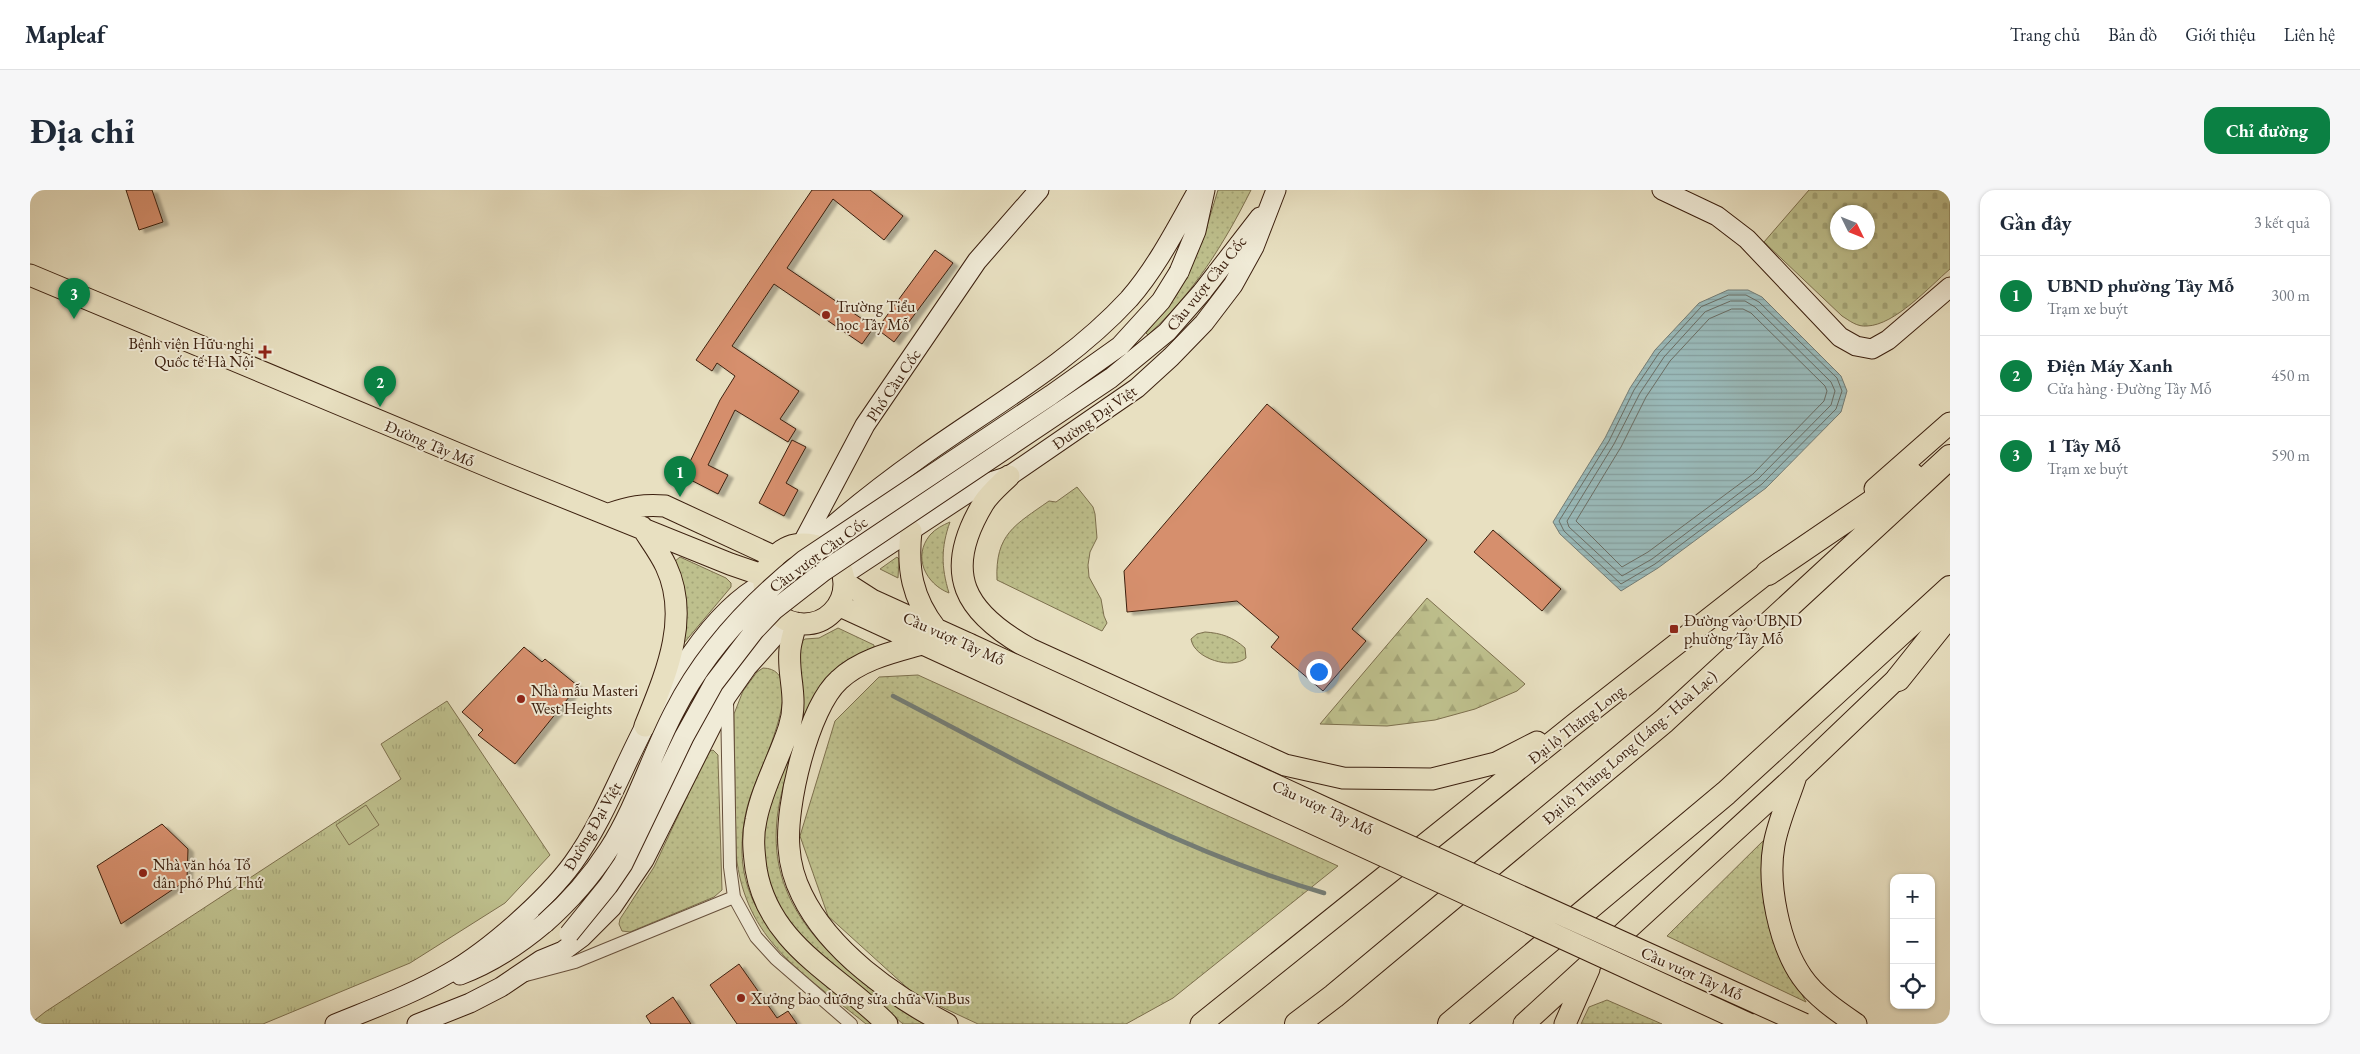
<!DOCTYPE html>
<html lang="vi">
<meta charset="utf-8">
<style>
body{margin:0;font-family:"EB Garamond",serif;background:#f6f6f7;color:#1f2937}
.controls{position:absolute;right:15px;bottom:15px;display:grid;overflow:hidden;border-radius:10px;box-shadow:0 1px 4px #0004}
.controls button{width:45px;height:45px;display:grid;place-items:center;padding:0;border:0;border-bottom:1px solid #e0e1e3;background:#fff;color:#1f2937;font:25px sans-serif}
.compass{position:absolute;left:1800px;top:15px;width:45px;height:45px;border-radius:50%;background:#fff;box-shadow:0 1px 4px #0004;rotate:133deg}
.you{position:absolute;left:1288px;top:481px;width:18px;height:18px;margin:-12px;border:4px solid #fff;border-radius:50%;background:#1a73e8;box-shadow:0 0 0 8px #1a73e833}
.badge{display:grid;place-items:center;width:32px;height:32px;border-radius:50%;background:#0b8043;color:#fff;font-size:16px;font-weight:700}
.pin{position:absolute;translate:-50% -41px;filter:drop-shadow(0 1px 2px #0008)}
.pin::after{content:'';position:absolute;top:26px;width:18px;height:15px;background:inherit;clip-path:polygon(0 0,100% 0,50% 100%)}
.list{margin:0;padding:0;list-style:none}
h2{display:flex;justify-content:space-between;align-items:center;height:65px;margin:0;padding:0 20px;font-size:21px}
h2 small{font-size:16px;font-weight:400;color:#747a83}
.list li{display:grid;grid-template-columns:32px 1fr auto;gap:15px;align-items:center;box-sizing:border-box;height:80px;padding:0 20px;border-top:1px solid #e0e1e3}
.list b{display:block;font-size:19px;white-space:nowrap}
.list p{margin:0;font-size:16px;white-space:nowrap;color:#747a83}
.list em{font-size:16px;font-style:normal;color:#747a83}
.icon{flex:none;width:28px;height:28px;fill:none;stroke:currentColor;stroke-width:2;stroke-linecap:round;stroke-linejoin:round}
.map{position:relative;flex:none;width:1920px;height:834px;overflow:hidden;border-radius:15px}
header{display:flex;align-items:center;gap:30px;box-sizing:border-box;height:70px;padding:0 25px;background:#fff;border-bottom:1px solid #e0e1e3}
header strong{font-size:24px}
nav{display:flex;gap:28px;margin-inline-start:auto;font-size:18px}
.intro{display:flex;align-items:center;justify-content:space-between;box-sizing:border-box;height:120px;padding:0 30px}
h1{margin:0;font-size:35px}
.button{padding:12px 22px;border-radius:15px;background:#0b8043;color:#fff;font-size:18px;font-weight:700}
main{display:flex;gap:30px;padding:0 30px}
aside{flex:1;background:#fff;border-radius:15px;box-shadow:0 1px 4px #0004}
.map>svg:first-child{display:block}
.grass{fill:url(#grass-dots);stroke:#7d704e}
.forest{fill:url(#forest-firs);stroke:#7d704e}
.cemetery{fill:url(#cemetery-stones);stroke:#7d704e;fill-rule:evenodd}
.park{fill:url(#park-tufts);stroke:#7d704e}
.garden{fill:#bec08d;stroke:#7d704e}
.water{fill:url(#water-rules);stroke:#747d76}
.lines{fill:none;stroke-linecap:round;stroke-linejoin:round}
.shore{stroke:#6b6e65;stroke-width:1}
.stream{stroke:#747d76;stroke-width:4.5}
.building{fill:#d68f6d;stroke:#3c200f;filter:url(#shadow)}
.street-casing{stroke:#67503c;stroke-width:14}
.secondary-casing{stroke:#3c200f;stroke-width:21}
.primary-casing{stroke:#3c200f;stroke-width:23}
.highway-casing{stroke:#3c200f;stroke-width:26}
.street{stroke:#f0ebd7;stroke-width:12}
.secondary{stroke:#f0ebd7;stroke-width:19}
.primary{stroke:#e8e0c1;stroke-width:21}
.highway{stroke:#e8e0c1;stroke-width:24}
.secondary-bridge-casing{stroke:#3c200f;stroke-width:21;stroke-linecap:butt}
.primary-bridge-casing{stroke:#3c200f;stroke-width:23;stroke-linecap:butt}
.secondary-bridge{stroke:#f0ebd7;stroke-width:19}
.primary-bridge{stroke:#e8e0c1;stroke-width:21}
.poi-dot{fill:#8f2418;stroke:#f0ebd7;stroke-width:2}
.labels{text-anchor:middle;stroke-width:4;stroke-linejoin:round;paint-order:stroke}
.street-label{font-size:16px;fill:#3c200f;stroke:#f0ebd7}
.poi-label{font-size:16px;fill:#3c200f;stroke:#f0ebd7;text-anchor:start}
</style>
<header>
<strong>Mapleaf</strong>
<nav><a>Trang chủ</a><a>Bản đồ</a><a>Giới thiệu</a><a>Liên hệ</a></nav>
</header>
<div class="intro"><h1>Địa chỉ</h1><a class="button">Chỉ đường</a></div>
<main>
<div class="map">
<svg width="1920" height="834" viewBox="0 0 1920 834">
<defs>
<pattern id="grass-dots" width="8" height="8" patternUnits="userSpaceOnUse" patternTransform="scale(1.25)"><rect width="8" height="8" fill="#bec08d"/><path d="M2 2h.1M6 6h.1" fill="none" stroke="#a4a578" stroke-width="1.8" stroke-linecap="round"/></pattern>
<pattern id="forest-firs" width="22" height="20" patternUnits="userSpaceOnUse" patternTransform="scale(1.25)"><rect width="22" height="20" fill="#bec08d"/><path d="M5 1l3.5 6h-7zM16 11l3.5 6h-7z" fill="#a4a578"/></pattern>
<pattern id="cemetery-stones" width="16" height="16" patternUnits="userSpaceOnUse" patternTransform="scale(1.25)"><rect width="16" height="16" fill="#bec08d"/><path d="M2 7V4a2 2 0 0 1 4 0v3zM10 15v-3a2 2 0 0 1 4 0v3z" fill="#a4a578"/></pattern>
<pattern id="park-tufts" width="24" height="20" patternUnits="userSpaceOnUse" patternTransform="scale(1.25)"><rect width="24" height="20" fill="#bec08d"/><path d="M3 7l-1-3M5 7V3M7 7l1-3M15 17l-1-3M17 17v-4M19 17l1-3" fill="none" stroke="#a4a578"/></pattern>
<pattern id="water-rules" width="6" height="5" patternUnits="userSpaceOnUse" patternTransform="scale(1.25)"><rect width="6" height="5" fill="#9abbbb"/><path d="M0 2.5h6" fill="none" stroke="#86a0a0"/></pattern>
<filter id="shadow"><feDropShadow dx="5.5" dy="3" stdDeviation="1" flood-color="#0004"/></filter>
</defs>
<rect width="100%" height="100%" fill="#e8e0c1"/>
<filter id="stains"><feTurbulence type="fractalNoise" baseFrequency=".004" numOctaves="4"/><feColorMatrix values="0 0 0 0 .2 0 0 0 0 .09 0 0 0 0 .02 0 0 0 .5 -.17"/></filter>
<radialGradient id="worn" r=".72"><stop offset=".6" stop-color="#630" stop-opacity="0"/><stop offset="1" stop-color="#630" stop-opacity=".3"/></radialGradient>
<path class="grass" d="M1188 0H1221C1194 54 1163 104 1118 145L1116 143 1146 106 1156 88 1173 49Z
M1047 297 1063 317 1065 324 1067 348 1060 362 1058 375 1059 387 1071 409 1074 426 1077 433 1072 441 967 390C965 344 985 335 1019 311L1026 312Z
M920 332C911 357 911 377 919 403 896 394 882 367 900 345 905 339 913 335 920 332Z
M650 367 696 388 701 393V397L654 453 644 372Z
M867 367 869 369 868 388 850 379Z
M808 438 844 455V458C836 460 826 465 820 470 810 482 794 514 786 529 777 543 766 557 761 572 729 660 749 719 817 779 841 800 866 819 894 834H873L763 739 754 727 735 682 733 634 773 525 769 453 775 449 789 448Z
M1175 442C1191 443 1203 447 1215 458L1216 468C1202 480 1164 469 1161 449L1167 444Z
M733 478C783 479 725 587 719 611 714 627 712 644 712 660 712 742 792 788 847 834H836C773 783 715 751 706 664L704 524 713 501 727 482Z
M888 485 1308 676 1143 808 1096 834H948L884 804 798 726 770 646 805 531 849 487Z
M683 560 688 565V569L692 700 684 707 600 742 592 741 589 734 590 729 624 677 678 562Z
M1740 644 1747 758 1776 812 1637 746Z
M1577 810 1632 834H1551L1559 817Z"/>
<path class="forest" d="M1397 408 1495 494 1487 501 1445 519 1405 530 1357 536 1290 534Z"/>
<path class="cemetery" d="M1779 0H1920V79C1899 97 1865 135 1837 136 1827 137 1820 131 1812 126L1734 52ZM1808 22H1838V52H1808Z"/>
<path class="park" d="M417 511 520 665 475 713 380 773 233 834H0L15 822 371 589 351 554Z"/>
<path class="garden" d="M336 615 349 635 319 655 306 635Z"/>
<path class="water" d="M1698 100H1718L1732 107 1811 186 1817 201 1811 222 1736 298 1628 378 1591 401 1530 344 1523 332 1575 248 1600 198 1625 160 1669 113Z"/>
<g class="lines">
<path class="shore" d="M1699 105H1716L1729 112 1807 188 1812 201 1806 219 1732 294 1625 374 1591 394 1534 341 1529 331 1579 251 1604 200 1629 163 1671 117Z
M1701 111H1715L1725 117 1801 192 1805 201 1801 215 1728 289 1622 369 1592 386 1539 337 1537 331 1584 254 1610 203 1634 167 1675 122Z
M1702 119H1713L1721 123 1795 196 1797 201 1794 211 1723 284 1618 362 1592 377 1546 331 1591 257 1616 207 1640 171 1679 129Z"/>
<path class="stream" d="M863 506C1003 579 1142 659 1294 703"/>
</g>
<path class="building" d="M96 0H122L133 32 109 40Z
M782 0H840L873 26 854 50 803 9 757 78 844 137 832 154 744 94 702 156 769 201 750 229 766 239 758 252 705 220 678 275 698 285 688 304 653 286 690 210 705 186 687 173 682 181 666 170Z
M905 60 923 73 864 152 847 139Z
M1237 214 1397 350 1322 439 1336 451 1293 501 1241 457 1249 447 1207 411 1097 422 1094 381Z
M762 250 776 257 756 293 768 300 754 326 729 313Z
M1463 340 1531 399 1512 421 1444 362Z
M494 457 512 472 515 469 548 496 485 574 448 545 453 540 432 522Z
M132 634 158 659 157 690 91 734 67 676Z
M709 774 747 828 758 821 767 834H707L680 795Z
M643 807 661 834H621L616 826Z"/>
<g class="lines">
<g class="street-casing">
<path id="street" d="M697 510 700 677 704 707 726 747 746 769 821 834
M496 785 545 772 704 707"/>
</g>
<g class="secondary-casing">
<path id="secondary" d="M1632 0 1687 26 1717 49 1810 147 1826 156 1842 159 1858 150 1920 97
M1149 82 1166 41 1175 0
M1172 102 1230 27
M772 354 835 235 947 71 1009 0
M781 355C816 323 853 294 891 267 962 216 1039 174 1099 109 1127 77 1147 37 1168 0
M813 385 948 296 979 286 1107 198 1141 167 1174 133 1203 95 1224 57 1246 0
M430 785C462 773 489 755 515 733
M305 834C344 818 383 804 419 783 459 760 516 710 543 673 573 631 591 582 615 536 628 511 645 487 662 463 681 436 704 409 734 393
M387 834 440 813 471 797 511 770 533 761 552 747 582 717 614 670 696 507 717 477 758 431"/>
</g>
<g class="primary-casing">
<path id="primary" d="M0 85 474 283 700 374 735 386
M979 286C970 295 959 304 953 314 911 384 935 423 1000 459L1255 575 1313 588 1402 589 1466 573 1507 552
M1845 299 1920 233
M579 324C599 317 614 314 635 316L745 367
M612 337C620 350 630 363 636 376 661 429 635 486 615 536
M881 341C877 379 882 408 906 439
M734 394a40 40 0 1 1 80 0a40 40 0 1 1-80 0Z
M814 392 842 410 939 454
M808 415 930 471
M766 433C764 442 761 450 760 459 757 487 769 507 759 538 749 569 732 598 726 630 722 647 724 663 726 679 739 756 808 784 857 834
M892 454C864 462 831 469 809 490 778 518 755 617 759 658 760 674 765 691 772 705 799 761 863 806 917 834
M1766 586C1759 608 1748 632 1744 655 1737 694 1749 754 1772 787 1785 806 1807 821 1826 834
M1171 834 1546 533 1750 373
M1494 834 1766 585 1879 477
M1535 834 1559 779"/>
</g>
<g class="highway-casing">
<path id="highway" d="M1738 383 1882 285
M1868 489 1920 424
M1267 834 1304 806 1634 531 1920 267
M1420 834 1696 603 1920 398"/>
</g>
<use href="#street" class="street"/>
<use href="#secondary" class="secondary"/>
<use href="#primary" class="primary"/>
<use href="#highway" class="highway"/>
<g class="secondary-bridge-casing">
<path id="secondary-bridge" d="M515 733C540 711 561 687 579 659 606 616 621 566 644 522 675 461 721 412 774 370L1021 205 1090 156 1131 111 1149 82
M539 744 578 696 593 674 654 547 684 493 724 441 744 420 794 381 1081 188 1137 142 1172 102"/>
</g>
<g class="primary-bridge-casing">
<path id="primary-bridge" d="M939 454 1295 618 1774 834
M930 471 1719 834"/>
</g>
<use href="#secondary-bridge" class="secondary-bridge"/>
<use href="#primary-bridge" class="primary-bridge"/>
</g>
<g class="poi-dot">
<circle cx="796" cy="125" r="5"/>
<path d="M232.5 154.5h5v5h5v5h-5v5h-5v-5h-5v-5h5z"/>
<rect x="1639" y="434" width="10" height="10" rx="2.5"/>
<circle cx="491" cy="509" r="5"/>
<circle cx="113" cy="683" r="5"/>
<circle cx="711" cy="808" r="5"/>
</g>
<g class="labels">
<g class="street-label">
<text transform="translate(1176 93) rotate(-51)" y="6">Cầu vượt Cầu Cốc</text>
<text transform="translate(863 195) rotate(-56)" y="6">Phố Cầu Cốc</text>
<text transform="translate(1064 227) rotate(-35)" y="6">Đường Đại Việt</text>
<text transform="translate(400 253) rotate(23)" y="6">Đường Tây Mỗ</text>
<text transform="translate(788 364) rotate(-36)" y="6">Cầu vượt Cầu Cốc</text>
<text transform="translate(924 448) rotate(24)" y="6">Cầu vượt Tây Mỗ</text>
<text transform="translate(1546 534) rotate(-38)" y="6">Đại lộ Thăng Long</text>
<text transform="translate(1599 557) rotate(-41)" y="6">Đại lộ Thăng Long (Láng - Hoà Lạc)</text>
<text transform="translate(1293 617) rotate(25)" y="6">Cầu vượt Tây Mỗ</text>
<text transform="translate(562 636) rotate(-60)" y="6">Đường Đại Việt</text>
<text transform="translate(1662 783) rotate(24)" y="6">Cầu vượt Tây Mỗ</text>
</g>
<g class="poi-label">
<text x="806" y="122">Trường Tiểu<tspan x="806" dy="18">học Tây Mỗ</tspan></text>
<text x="224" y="159" text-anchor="end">Bệnh viện Hữu nghị<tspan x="224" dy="18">Quốc tế Hà Nội</tspan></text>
<text x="1654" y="436">Đường vào UBND<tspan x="1654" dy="18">phường Tây Mỗ</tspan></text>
<text x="501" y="506">Nhà mẫu Masteri<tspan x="501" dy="18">West Heights</tspan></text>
<text x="123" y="680">Nhà văn hóa Tổ<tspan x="123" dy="18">dân phố Phú Thứ</tspan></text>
<text x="721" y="814">Xưởng bảo dưỡng sửa chữa VinBus</text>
</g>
</g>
<rect width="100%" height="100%" filter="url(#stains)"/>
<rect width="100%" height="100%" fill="url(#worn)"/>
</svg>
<div class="controls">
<button>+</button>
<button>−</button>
<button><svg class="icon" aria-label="locate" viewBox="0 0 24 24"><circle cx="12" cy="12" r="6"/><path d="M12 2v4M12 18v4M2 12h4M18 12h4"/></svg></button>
</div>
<svg class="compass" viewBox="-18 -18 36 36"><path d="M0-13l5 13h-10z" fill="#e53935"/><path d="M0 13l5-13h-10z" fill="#747a83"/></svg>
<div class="you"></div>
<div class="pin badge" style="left:650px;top:307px">1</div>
<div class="pin badge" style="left:350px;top:217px">2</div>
<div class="pin badge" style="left:44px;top:129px">3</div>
</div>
<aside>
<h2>Gần đây<small>3 kết quả</small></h2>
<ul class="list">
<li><span class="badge">1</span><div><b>UBND phường Tây Mỗ</b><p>Trạm xe buýt</p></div><em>300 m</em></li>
<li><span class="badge">2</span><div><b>Điện Máy Xanh</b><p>Cửa hàng · Đường Tây Mỗ</p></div><em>450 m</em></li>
<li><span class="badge">3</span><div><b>1 Tây Mỗ</b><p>Trạm xe buýt</p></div><em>590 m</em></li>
</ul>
</aside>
</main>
